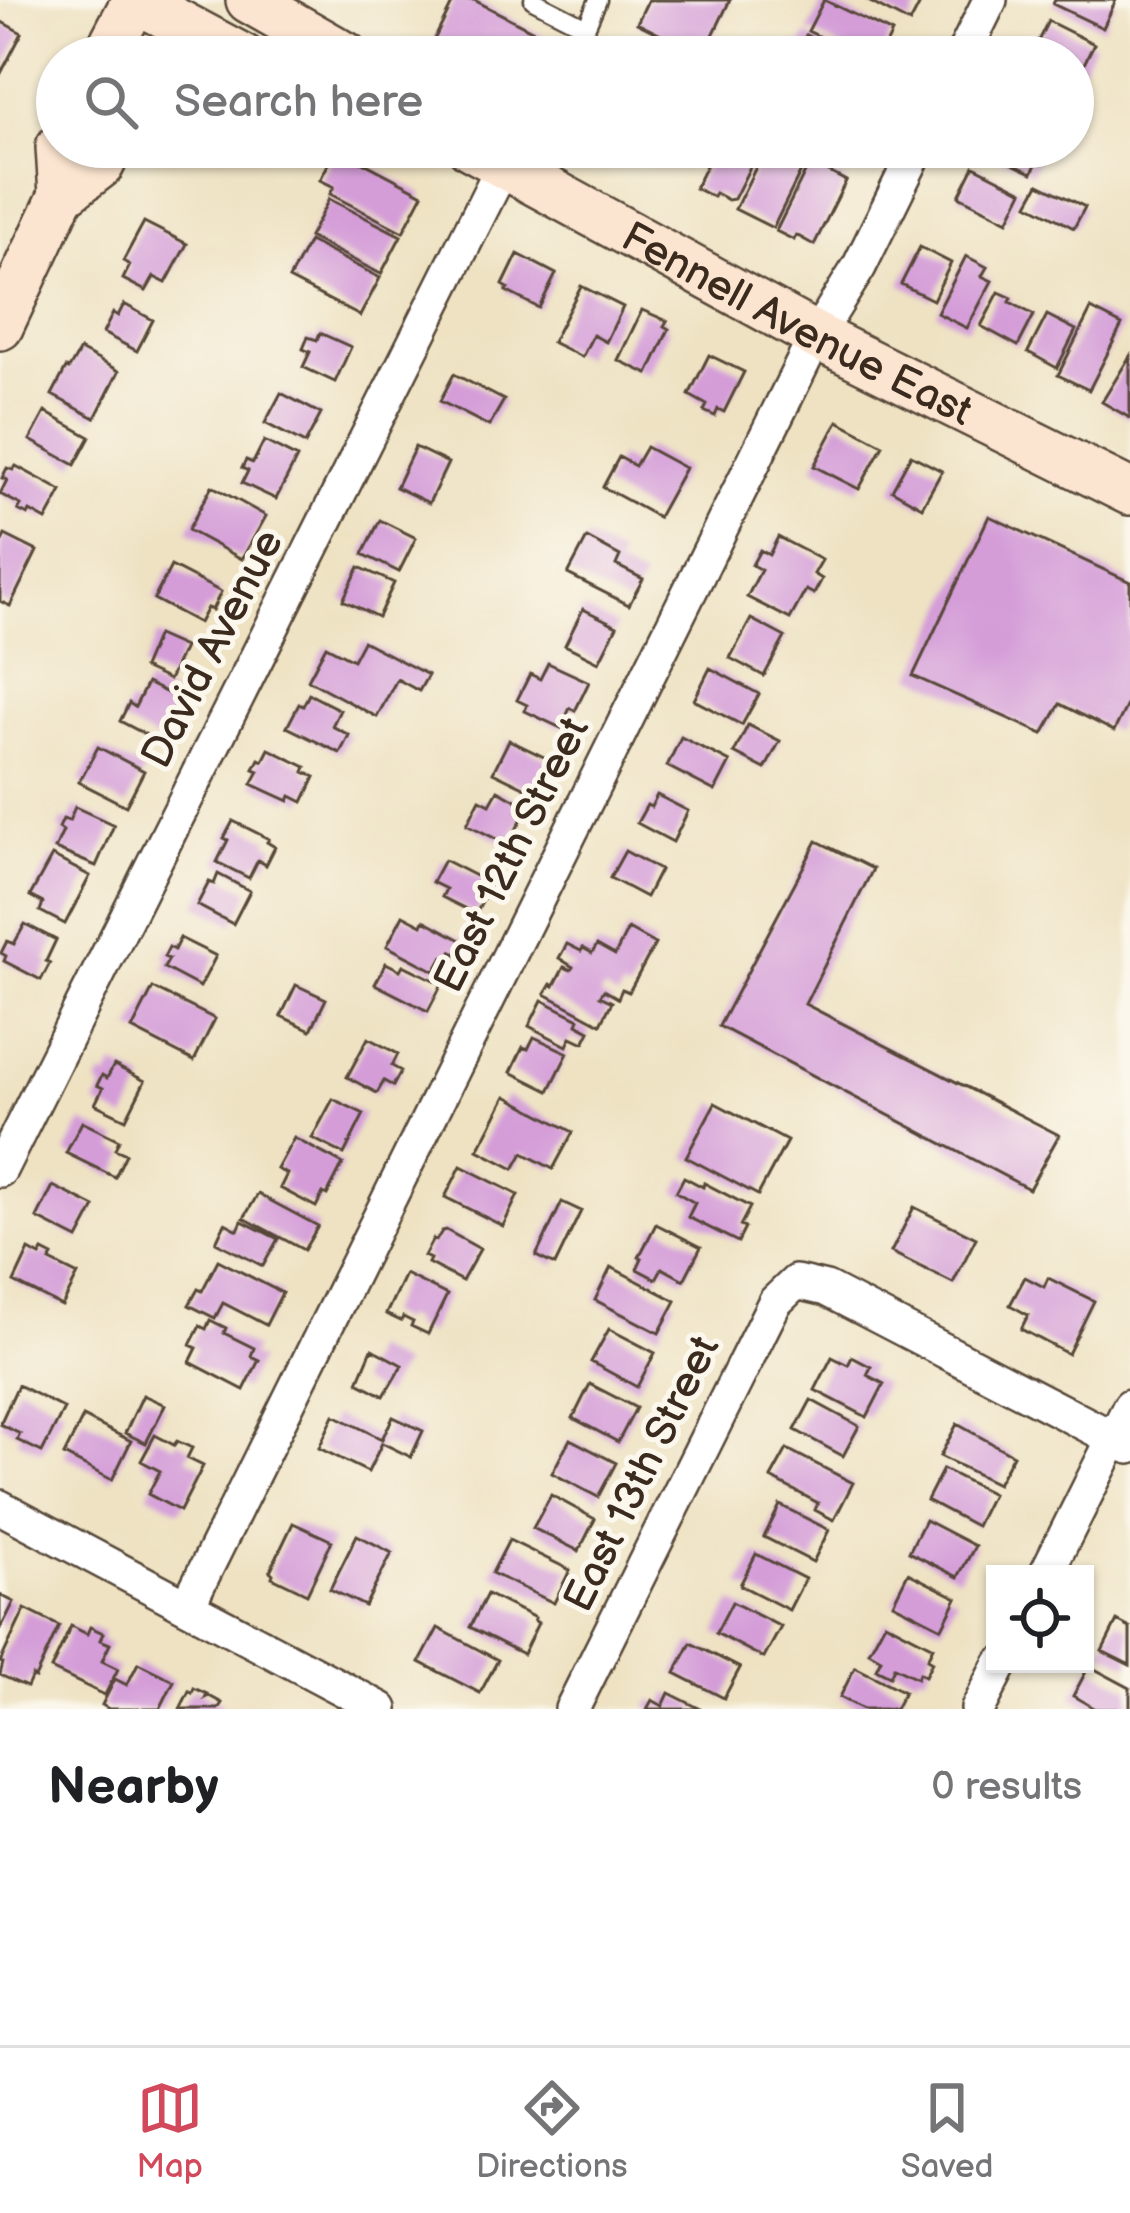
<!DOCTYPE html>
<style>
body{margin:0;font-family:"Balsamiq Sans",sans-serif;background:#f2f2f2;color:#202124}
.controls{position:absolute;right:36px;bottom:36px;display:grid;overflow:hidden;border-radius:0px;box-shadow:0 3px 9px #0004}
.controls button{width:108px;height:108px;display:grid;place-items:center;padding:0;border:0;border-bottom:3px solid #e0e0e0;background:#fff;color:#202124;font:60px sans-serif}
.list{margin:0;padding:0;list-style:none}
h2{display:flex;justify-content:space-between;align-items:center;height:156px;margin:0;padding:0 48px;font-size:51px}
h2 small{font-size:39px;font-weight:400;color:#757577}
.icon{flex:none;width:66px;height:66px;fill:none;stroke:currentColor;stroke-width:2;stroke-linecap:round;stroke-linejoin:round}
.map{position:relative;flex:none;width:1130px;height:1709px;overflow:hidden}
.search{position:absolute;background:#fff;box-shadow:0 3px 9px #0004;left:36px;right:36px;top:36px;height:132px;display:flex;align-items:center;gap:30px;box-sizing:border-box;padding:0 42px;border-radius:66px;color:#757577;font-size:45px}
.sheet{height:336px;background:#fff}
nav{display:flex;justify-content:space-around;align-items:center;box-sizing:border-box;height:168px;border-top:3px solid #e0e0e0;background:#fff;font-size:33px;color:#757577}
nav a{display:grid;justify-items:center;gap:6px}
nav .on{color:#d1495b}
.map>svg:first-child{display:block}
.building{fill:#d49dd8}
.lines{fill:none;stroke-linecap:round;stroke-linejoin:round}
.service-casing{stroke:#564637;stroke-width:21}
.minor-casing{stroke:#564637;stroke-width:38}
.secondary-casing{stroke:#564637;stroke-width:50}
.service{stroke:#fff;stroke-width:16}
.minor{stroke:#fff;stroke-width:33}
.secondary{stroke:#fce5d0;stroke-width:45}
.labels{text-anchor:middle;stroke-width:10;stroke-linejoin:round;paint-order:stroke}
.street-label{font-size:42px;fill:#3b2a1e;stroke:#fbf7ec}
</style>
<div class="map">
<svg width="1130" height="1709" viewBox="0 0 1130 1709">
<rect width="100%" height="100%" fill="#fbf7ec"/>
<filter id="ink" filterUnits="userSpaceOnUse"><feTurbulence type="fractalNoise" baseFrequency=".00833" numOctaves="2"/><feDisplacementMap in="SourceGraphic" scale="24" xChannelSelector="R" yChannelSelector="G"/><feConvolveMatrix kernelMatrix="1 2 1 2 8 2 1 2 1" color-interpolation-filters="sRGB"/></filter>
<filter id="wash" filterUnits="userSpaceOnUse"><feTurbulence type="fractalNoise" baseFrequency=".004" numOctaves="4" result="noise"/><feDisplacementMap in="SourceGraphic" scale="48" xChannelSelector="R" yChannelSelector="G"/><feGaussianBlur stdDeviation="2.7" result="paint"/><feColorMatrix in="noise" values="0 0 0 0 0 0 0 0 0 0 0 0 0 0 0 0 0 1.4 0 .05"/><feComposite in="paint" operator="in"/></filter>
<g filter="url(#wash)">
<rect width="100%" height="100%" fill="#eee2c2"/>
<g id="blocks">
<path class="building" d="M454 0H474L543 36 533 57H469L434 40Z
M648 0H730L703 56 637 23Z
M824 0 892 33 880 57H861L808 31Z
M866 0H922L910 23Z
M1055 0H1116L1103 28 1053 4Z
M0 21 22 33 0 75Z
M1048 21 1094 44 1079 74 1073 71V57H1045L1033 51Z
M806 35 848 57H795Z
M632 36 677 57H621Z
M715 147H760L734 199 728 200 715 193 713 197 695 188Z
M766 147H782L807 159 773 228 735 209Z
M976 147H1044L1032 173Z
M334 153 349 160 351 156 423 194 403 232 330 194 334 187 320 180Z
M810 162 846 181 814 245 796 235 794 240 776 231Z
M974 166 1023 191 1008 221 959 196Z
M1039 184 1085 207 1074 228 1028 204Z
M329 199 401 236 381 274 309 237Z
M144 222 187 244 166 283 154 277 146 291 123 279 130 265 123 261Z
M309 241 380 278 360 316 289 279Z
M920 247 951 263 933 300 901 284Z
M518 254 556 274 539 308 506 291 508 288 503 285Z
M966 256 987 267 982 276 992 281 967 328 937 313Z
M581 286 623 307 606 342 593 335 582 357 552 342Z
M999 292 1012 298 1010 302 1034 315 1018 346 981 326Z
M124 304 153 320 137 351 103 333 113 313 118 316Z
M1091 309 1122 325 1089 390 1058 375Z
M642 310 667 321 664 326 669 329 648 374 618 360Z
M1047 315 1076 330 1057 368 1028 352Z
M320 333 351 347 335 382 303 367 310 352 303 349 308 337 317 340Z
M80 350 119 371 95 418 52 395 66 368 69 369Z
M709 355 744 372 724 412 718 409 715 416 704 411 707 405 689 395Z
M1130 356V418L1102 402Z
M454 374 504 400 489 426 440 401Z
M281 393 321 414 305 444 265 423Z
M45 412 90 437 75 465 30 440Z
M838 421 883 445 859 489 814 466Z
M264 441 297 458 276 499 242 483 248 471 242 468 246 460 253 463Z
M415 447 448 463 429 503 396 487Z
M646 447 685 468 658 517 603 487 619 457 635 466Z
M911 455 942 471 922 507 892 490Z
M16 466 62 491 46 520 30 511 28 515 18 510 21 505 0 494 7 480 2 478 7 468 13 470Z
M212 486 266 516 242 559 188 530Z
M989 516 1130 582V699L1114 731 1060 704 1043 734 913 676Z
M380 520 416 538 399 572 363 554Z
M5 535 37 551 10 606 0 601V545Z
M778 537 822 560 814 574 822 579 814 594 806 590 790 619 747 597 761 570 752 565 760 550 769 555Z
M587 538 620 556 616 565 643 579 629 605 568 574Z
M171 566 221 592 212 610 207 608 199 623 154 599Z
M359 567 394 583 378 617 343 600Z
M583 609 617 626 599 662 565 645Z
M751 619 785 637 764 676 730 658Z
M157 635 184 647 169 680 143 668Z
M363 641 428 675 419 691 397 679 377 717 308 680 326 646 353 660Z
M548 663 589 682 575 711 570 708 561 728 525 711 527 705 517 700 530 674 540 679Z
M710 668 759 694 742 725 694 700Z
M147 683 179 699 158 741 120 721 129 703 135 707Z
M309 694 340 710 332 726 349 735 340 753 287 727 299 704 303 706Z
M748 725 780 741 765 769 734 753Z
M681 737 730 762 715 791 667 766Z
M509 740 552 761 536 793 493 772Z
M98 747 144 771 126 806 79 782Z
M269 749 306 767 304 772 315 777 303 802 291 796 289 801 252 784 259 771 254 769 259 759 263 761Z
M498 790 528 807 508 845 467 824 480 799 490 804Z
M657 795 688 811 673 842 637 823 647 805 651 807Z
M75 807 114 825 96 866 55 849 63 831 59 828 63 819 69 821Z
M233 821 269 839 267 842 275 847 266 865 258 860 249 878 217 862 228 840 224 838Z
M817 841 873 869 805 1004 1059 1135 1029 1189 719 1026Z
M625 851 660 870 646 897 610 878Z
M52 856 90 876 65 924 40 911 43 903 30 896Z
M444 860 491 884 476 914 442 897 446 889 432 882Z
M218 874 250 891 233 924 197 905 209 882 214 884Z
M403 915 422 925 424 920 463 941 456 954 452 952 448 960 443 957 435 971 387 946Z
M25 924 56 940 46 961 50 963 41 980 4 961 6 956 1 953 7 941 14 944Z
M628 929 655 944 629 992 622 989 618 998 604 990 600 996 612 1002 601 1024 545 994 551 984 554 986 564 967 571 970 573 967 559 958 567 944 581 951 583 948 592 953 597 945 615 955Z
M180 938 216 956 200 987 164 968 169 959 164 957 169 947 174 950Z
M386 963 400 970 403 965 442 984 428 1011 375 984Z
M296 985 326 999 311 1030 281 1016Z
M153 988 215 1019 194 1061 132 1029Z
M542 1000 579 1019 577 1024 590 1031 584 1043 571 1037 567 1046 529 1026Z
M534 1037 568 1053 549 1091 511 1072 523 1047 528 1049Z
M368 1038 398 1054 392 1066 401 1071 393 1086 384 1081 377 1093 347 1077Z
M114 1065 145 1081 126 1119 95 1104 103 1088 97 1085 102 1075 107 1078Z
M506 1096 573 1132 553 1169 523 1153 514 1169 478 1150Z
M333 1099 364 1114 344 1154 312 1138Z
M715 1103 787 1141 758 1195 686 1157Z
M82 1122 119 1140 115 1149 126 1154 115 1177 66 1153Z
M294 1138 343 1164 327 1195 323 1193 316 1207 280 1188 287 1174 277 1169Z
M461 1166 518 1195 503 1226 445 1197Z
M684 1177 703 1187 704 1183 750 1207 740 1226 745 1228 738 1242 688 1217 695 1203 676 1192Z
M53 1186 95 1207 78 1239 37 1218Z
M258 1194 318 1226 304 1250 244 1218Z
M562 1202 581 1211 555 1265 536 1256Z
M914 1207 976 1238 953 1283 891 1252Z
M242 1221 278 1239 263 1266 216 1242 225 1223 238 1230Z
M656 1224 701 1247 684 1280 662 1268 656 1279 637 1269 642 1258 639 1257Z
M446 1230 480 1249 462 1281 428 1263 430 1259 424 1256 433 1239 436 1241 442 1231Z
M29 1250 40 1256 43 1251 53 1256 50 1261 78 1275 62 1306 14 1282Z
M218 1260 282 1293 266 1325 223 1303 215 1318 189 1305 198 1289 202 1291Z
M611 1267 676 1301 659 1333 595 1300Z
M405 1274 447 1295 428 1334 411 1326 413 1322 403 1317 401 1321 386 1314Z
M1025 1277 1044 1287 1048 1278 1094 1301 1068 1354 1021 1329 1028 1315 1010 1305Z
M210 1320 226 1328 224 1333 254 1348 251 1356 259 1360 244 1390 190 1362 197 1348 190 1345 200 1326 206 1329Z
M609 1329 655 1353 637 1387 591 1362Z
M372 1349 402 1365 384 1396 358 1382Z
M832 1357 848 1365 852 1357 871 1367 867 1375 884 1384 867 1417 815 1390Z
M590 1384 636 1408 618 1442 573 1418Z
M18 1385 64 1409 42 1452 17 1440 20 1434 0 1424Z
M143 1395 165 1405 146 1443 125 1433Z
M811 1400 859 1426 843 1456 795 1430Z
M334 1415 382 1439 393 1417 423 1431 411 1457 382 1443 368 1472 319 1448Z
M83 1417 131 1441 112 1480 64 1455Z
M957 1424 1013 1455 997 1484 940 1456Z
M155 1435 174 1445 177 1441 192 1448 187 1458 203 1466 180 1511 148 1494 160 1471 141 1461Z
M570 1439 616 1463 598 1497 552 1473Z
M787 1449 853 1483 834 1520 815 1510 818 1503 771 1478Z
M943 1469 992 1494 976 1526 927 1500Z
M551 1495 595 1519 579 1551 533 1528Z
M780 1505 829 1530 813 1562 764 1537Z
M925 1520 975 1546 958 1577 909 1552Z
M293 1523 332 1541 307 1594 272 1577 273 1574 270 1571Z
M357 1535 392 1553 365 1606 330 1589Z
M509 1540 570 1570 554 1603 492 1573Z
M756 1554 805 1579 789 1610 740 1585Z
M908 1573 957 1598 942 1628 893 1603Z
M487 1594 535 1618 534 1620 538 1623 523 1654 470 1627Z
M0 1595 14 1602 0 1630Z
M732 1602 781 1627 764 1658 716 1633Z
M25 1609 59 1626 35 1678 32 1676 27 1687 0 1675 3 1663 0 1662Z
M1117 1621 1130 1628V1665L1102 1651Z
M885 1622 933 1647 927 1659 932 1662 925 1676 919 1673 917 1678 894 1667 890 1676 876 1669 881 1659 869 1652Z
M71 1626 87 1634 90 1627 103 1633 100 1640 110 1644 102 1661 118 1669 105 1695 51 1669Z
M438 1628 498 1660 480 1693 420 1662Z
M691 1643 740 1668 724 1698 675 1673Z
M138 1663 174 1681 160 1709H109L102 1705 115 1679 127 1685Z
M1089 1666 1130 1688V1709H1096L1073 1696Z
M855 1667 904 1692 895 1709H863L840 1697Z
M194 1688 207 1694 205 1698 209 1696 222 1703 218 1709H180L189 1691 192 1693Z
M669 1693 701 1709H647L652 1700 663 1706Z"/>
</g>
</g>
<g filter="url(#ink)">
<use href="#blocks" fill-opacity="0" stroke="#564637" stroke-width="3"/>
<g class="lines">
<g class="service-casing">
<path id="service" d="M533 0 586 27
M573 57 598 0"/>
</g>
<g class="minor-casing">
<path id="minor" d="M962 57 990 0
M0 1170 503 166
M0 1507 381 1709
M1046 1574 1130 1406
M188 1605 816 336 859 267 918 147
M572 1709 775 1302 796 1282 826 1289 1130 1447
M978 1709 1001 1664"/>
</g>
<g class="secondary-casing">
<g id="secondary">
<path d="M136 0 243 57"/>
<path d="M249 0 349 57"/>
<path d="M105 57 135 0"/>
<path d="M59 147 62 195"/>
<path id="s1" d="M470 147 816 336 1130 492"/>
<path d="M0 327 62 195 101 165 110 147"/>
</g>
</g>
<use href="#service" class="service"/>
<use href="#minor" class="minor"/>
<use href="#secondary" class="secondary"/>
</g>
</g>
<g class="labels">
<g class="street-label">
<text dy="15" stroke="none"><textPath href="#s1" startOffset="372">Fennell Avenue East</textPath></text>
<text transform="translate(211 648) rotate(-63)" y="15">David Avenue</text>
<text transform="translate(510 854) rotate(-64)" y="15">East 12th Street</text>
<text transform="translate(640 1473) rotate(-64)" y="15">East 13th Street</text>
</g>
</g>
</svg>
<div class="controls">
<button><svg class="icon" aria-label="locate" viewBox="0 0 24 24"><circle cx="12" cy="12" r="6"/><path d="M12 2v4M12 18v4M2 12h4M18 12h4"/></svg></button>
</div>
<div class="search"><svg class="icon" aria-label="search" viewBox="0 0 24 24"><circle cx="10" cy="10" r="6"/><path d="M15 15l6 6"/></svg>Search here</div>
</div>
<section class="sheet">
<h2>Nearby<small>0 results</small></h2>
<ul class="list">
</ul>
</section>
<nav>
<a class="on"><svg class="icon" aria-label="map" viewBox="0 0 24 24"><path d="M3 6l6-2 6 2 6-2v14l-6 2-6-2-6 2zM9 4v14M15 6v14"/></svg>Map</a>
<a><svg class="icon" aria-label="directions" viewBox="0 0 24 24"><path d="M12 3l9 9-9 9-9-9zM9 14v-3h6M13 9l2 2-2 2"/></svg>Directions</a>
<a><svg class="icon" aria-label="saved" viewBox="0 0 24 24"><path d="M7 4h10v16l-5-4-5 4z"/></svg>Saved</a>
</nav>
